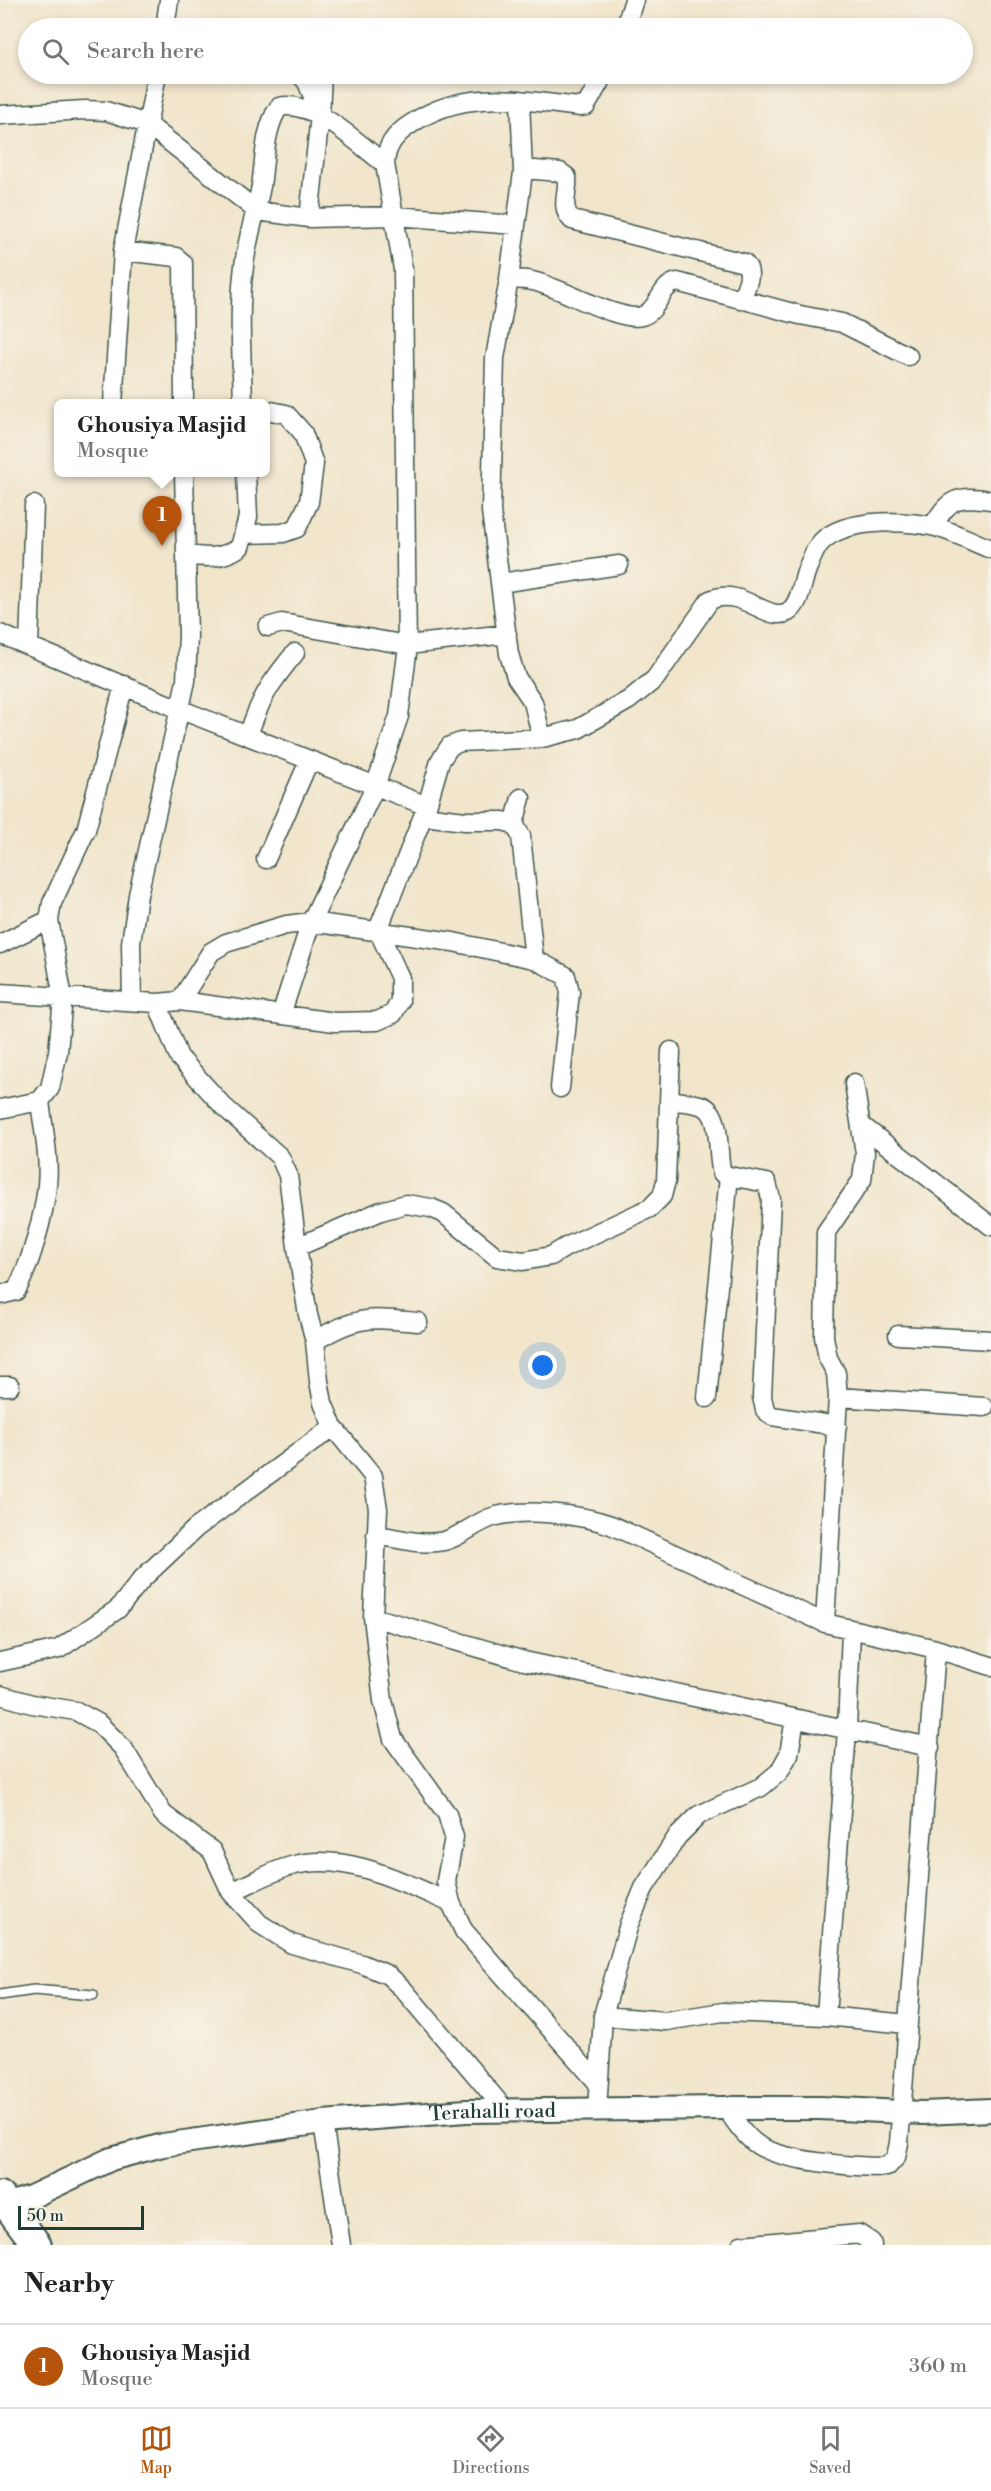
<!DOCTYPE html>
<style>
body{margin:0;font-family:"Libre Bodoni",serif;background:#f2f2f2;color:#202124}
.scale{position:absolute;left:18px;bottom:15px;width:126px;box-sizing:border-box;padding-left:6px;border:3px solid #1f3d34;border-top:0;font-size:16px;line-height:21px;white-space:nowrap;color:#1f3d34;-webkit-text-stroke:4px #f7f3e8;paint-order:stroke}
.you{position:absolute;left:543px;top:1366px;width:21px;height:21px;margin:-15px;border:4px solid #fff;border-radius:50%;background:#1a73e8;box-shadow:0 0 0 9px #1a73e833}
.badge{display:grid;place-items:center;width:39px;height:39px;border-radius:50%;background:#b45309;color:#fff;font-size:20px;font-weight:700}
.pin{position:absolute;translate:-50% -50px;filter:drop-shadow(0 2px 3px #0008)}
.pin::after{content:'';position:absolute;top:32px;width:21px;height:18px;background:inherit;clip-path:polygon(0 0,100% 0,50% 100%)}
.popup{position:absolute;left:54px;top:399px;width:216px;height:78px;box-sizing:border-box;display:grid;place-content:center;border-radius:9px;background:#fff;filter:drop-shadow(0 2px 4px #0005);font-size:20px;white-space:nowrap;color:#757577}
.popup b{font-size:22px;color:#202124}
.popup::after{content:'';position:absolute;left:50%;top:100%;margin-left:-12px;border:12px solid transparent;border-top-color:#fff}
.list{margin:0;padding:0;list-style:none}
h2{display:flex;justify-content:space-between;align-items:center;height:78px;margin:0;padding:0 24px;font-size:26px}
h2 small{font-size:20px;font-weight:400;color:#757577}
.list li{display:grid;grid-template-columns:39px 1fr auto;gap:18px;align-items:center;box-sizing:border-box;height:84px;padding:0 24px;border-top:2px solid #e0e0e0}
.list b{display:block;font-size:22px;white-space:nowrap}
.list p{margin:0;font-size:20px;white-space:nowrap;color:#757577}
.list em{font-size:20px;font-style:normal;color:#757577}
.icon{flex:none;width:33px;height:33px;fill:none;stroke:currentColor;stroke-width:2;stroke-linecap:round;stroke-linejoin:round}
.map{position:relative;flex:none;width:991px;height:2245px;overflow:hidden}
.search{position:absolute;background:#fff;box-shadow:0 3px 9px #0003;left:18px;right:18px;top:18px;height:66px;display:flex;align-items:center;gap:15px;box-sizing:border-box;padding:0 21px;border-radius:33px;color:#757577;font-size:22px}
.sheet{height:162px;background:#fff}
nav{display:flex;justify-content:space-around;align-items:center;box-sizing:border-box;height:84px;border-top:2px solid #e0e0e0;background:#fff;font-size:16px;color:#757577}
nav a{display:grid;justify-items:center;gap:3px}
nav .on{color:#b45309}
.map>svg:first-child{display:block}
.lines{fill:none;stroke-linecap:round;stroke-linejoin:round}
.service-casing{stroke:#3e564b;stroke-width:12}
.minor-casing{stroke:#3e564b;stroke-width:21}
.tertiary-casing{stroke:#3e564b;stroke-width:26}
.primary-casing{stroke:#3e564b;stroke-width:32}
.service{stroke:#fff;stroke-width:9}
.minor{stroke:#fff;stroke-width:18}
.tertiary{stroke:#fff;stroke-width:22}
.primary{stroke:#fff;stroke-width:28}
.labels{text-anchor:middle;stroke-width:6;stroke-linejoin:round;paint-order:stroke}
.street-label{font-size:20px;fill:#1f3d34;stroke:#f7f3e8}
</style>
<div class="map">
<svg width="991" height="2245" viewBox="0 0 991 2245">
<rect width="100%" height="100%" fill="#f7f3e8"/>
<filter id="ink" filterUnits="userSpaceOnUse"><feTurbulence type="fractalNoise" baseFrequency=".0167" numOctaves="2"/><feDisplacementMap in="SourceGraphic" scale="12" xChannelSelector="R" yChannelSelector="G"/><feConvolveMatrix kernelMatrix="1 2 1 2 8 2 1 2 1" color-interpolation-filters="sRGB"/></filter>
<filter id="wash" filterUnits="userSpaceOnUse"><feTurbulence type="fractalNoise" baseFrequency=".008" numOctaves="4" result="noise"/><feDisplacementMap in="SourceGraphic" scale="24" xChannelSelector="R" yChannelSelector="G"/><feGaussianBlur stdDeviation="1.35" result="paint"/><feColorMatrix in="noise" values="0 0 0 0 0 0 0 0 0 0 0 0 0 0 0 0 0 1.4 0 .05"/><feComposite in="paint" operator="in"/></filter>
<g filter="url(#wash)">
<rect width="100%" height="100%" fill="#f1e5cb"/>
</g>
<g filter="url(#ink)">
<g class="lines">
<g class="service-casing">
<path id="service" d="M0 1995 34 1990 93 1995"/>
</g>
<g class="minor-casing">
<path id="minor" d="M165 28 169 0
M625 28 634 0
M300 74 307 82 318 109
M520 100 523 172 509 279 495 358 491 511 509 654 516 677 533 702 542 738
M0 115 85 110 106 111 147 124 257 211 309 218 395 216 516 225
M523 169 560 172 567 177C569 193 559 207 572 220L744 263C755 273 745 288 741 300
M309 218 320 115 322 74
M123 251 176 257 183 263 184 404
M509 279C517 280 525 279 532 281 559 286 620 323 642 316 659 311 660 285 677 282L800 315 842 323 908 356
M113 404 123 251 157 74
M243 404C242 358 238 311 244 266 247 239 256 213 261 186 265 160 264 129 279 107 314 99 358 144 385 164
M933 526C949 498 958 495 991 500
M244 534 283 533 297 528 309 502 314 464 303 433 286 414 266 410
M187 555C207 558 222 559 240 547L248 517 246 472
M500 583 619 565
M268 627 282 623 407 645 507 634
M0 634 179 709 427 806
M29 646 34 505
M248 736C260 699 270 683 295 653
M423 816 465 821H503L514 824 521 836 534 959
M514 824 521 798
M266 859 309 761
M0 944 49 920
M0 993 157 1003 180 1001 335 1022 377 1021 393 1014 400 1001V978L378 930 427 806 440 761 450 746 461 742 542 738 578 729 629 700 655 679 710 600C743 586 766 623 788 612 801 604 802 580 808 567 811 560 814 552 818 546 838 518 901 520 931 526 951 530 972 542 991 549
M132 1001 131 943 138 895 186 681 188 636 184 472
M180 1001 211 952 226 943 286 925 311 922 453 942 534 959 566 976 570 992 560 1088
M157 1003 179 1057 223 1106 280 1157 288 1175 297 1247 308 1315 315 1341 319 1381 323 1403 333 1427 373 1476 378 1509 373 1617 383 1701 393 1739 447 1814 454 1837 446 1881 451 1903 464 1931 598 2083
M281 1015 311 922 375 787 399 716 407 654 403 269 385 164C386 146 395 134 411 124 463 88 521 100 580 107L586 106 604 74
M669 1100C680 1102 693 1102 703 1106 723 1114 716 1155 722 1173L729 1176 767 1183 771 1199 762 1397 765 1410 772 1416 837 1426
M0 1109 40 1101 50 1088 58 1052 63 998 49 920 52 903 86 830 124 685
M861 1125 991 1226
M297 1247 381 1211 406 1204 431 1208 443 1213 497 1257 523 1261 551 1256 566 1247 650 1208 662 1196 666 1181 671 1051
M0 1295 16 1291C31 1263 44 1216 47 1185 50 1157 43 1128 40 1101
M898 1335 991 1340
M315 1341C357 1315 371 1318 418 1322
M0 1386H10
M838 1397 984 1407
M707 1398 729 1176
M376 1535C399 1538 420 1546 444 1541 461 1537 476 1522 493 1517 526 1508 579 1514 611 1525L825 1623 936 1649 991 1666
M373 1617 524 1661 930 1747
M825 1623 838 1397 836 1373 828 1358 824 1337 826 1232 862 1180 865 1153 854 1083
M0 1662 59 1649 118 1609 142 1579 196 1528 333 1427
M0 1695 32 1704 76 1711 98 1723 123 1748 163 1814 212 1851 231 1892 260 1924 292 1944 362 1964 388 1975 403 1989 506 2111
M231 1892C250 1884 270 1872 291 1866 345 1851 402 1882 451 1903
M603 2016 666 2021 723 2012 826 2016 907 2024
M826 2016 847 1730 851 1631
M726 2108C734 2120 743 2134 755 2143 779 2162 856 2167 887 2167L896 2157 899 2143 936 1649
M597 2110 603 2016 629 1924 644 1888 677 1837 699 1815 761 1787 779 1772 789 1754 795 1719
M323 2122 341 2245
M741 2245 859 2234 871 2242 872 2245"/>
</g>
<g class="tertiary-casing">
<g id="tertiary">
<path id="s1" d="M6 2205 31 2197 111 2159 163 2145 323 2122 466 2111 726 2108H820L923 2113 991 2110"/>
</g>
</g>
<g class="primary-casing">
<path id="primary" d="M0 2196 37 2245"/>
</g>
<use href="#service" class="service"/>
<use href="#minor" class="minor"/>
<use href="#tertiary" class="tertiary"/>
<use href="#primary" class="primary"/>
</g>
</g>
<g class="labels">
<g class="street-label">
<text dy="7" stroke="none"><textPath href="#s1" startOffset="500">Terahalli road</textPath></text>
</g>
</g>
</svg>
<div class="scale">50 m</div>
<div class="you"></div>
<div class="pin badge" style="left:162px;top:546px">1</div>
<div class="popup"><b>Ghousiya Masjid</b>Mosque</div>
<div class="search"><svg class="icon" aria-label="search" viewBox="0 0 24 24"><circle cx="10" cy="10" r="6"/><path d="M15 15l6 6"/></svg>Search here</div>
</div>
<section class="sheet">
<h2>Nearby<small></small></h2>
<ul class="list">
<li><span class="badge">1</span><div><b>Ghousiya Masjid</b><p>Mosque</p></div><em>360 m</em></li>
</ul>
</section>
<nav>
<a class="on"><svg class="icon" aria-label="map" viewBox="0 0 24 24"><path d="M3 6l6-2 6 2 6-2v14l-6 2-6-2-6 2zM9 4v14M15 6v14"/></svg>Map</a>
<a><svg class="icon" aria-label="directions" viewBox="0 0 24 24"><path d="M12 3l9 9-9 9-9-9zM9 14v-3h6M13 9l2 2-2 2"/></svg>Directions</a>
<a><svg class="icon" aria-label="saved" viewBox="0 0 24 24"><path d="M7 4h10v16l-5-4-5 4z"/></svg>Saved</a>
</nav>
